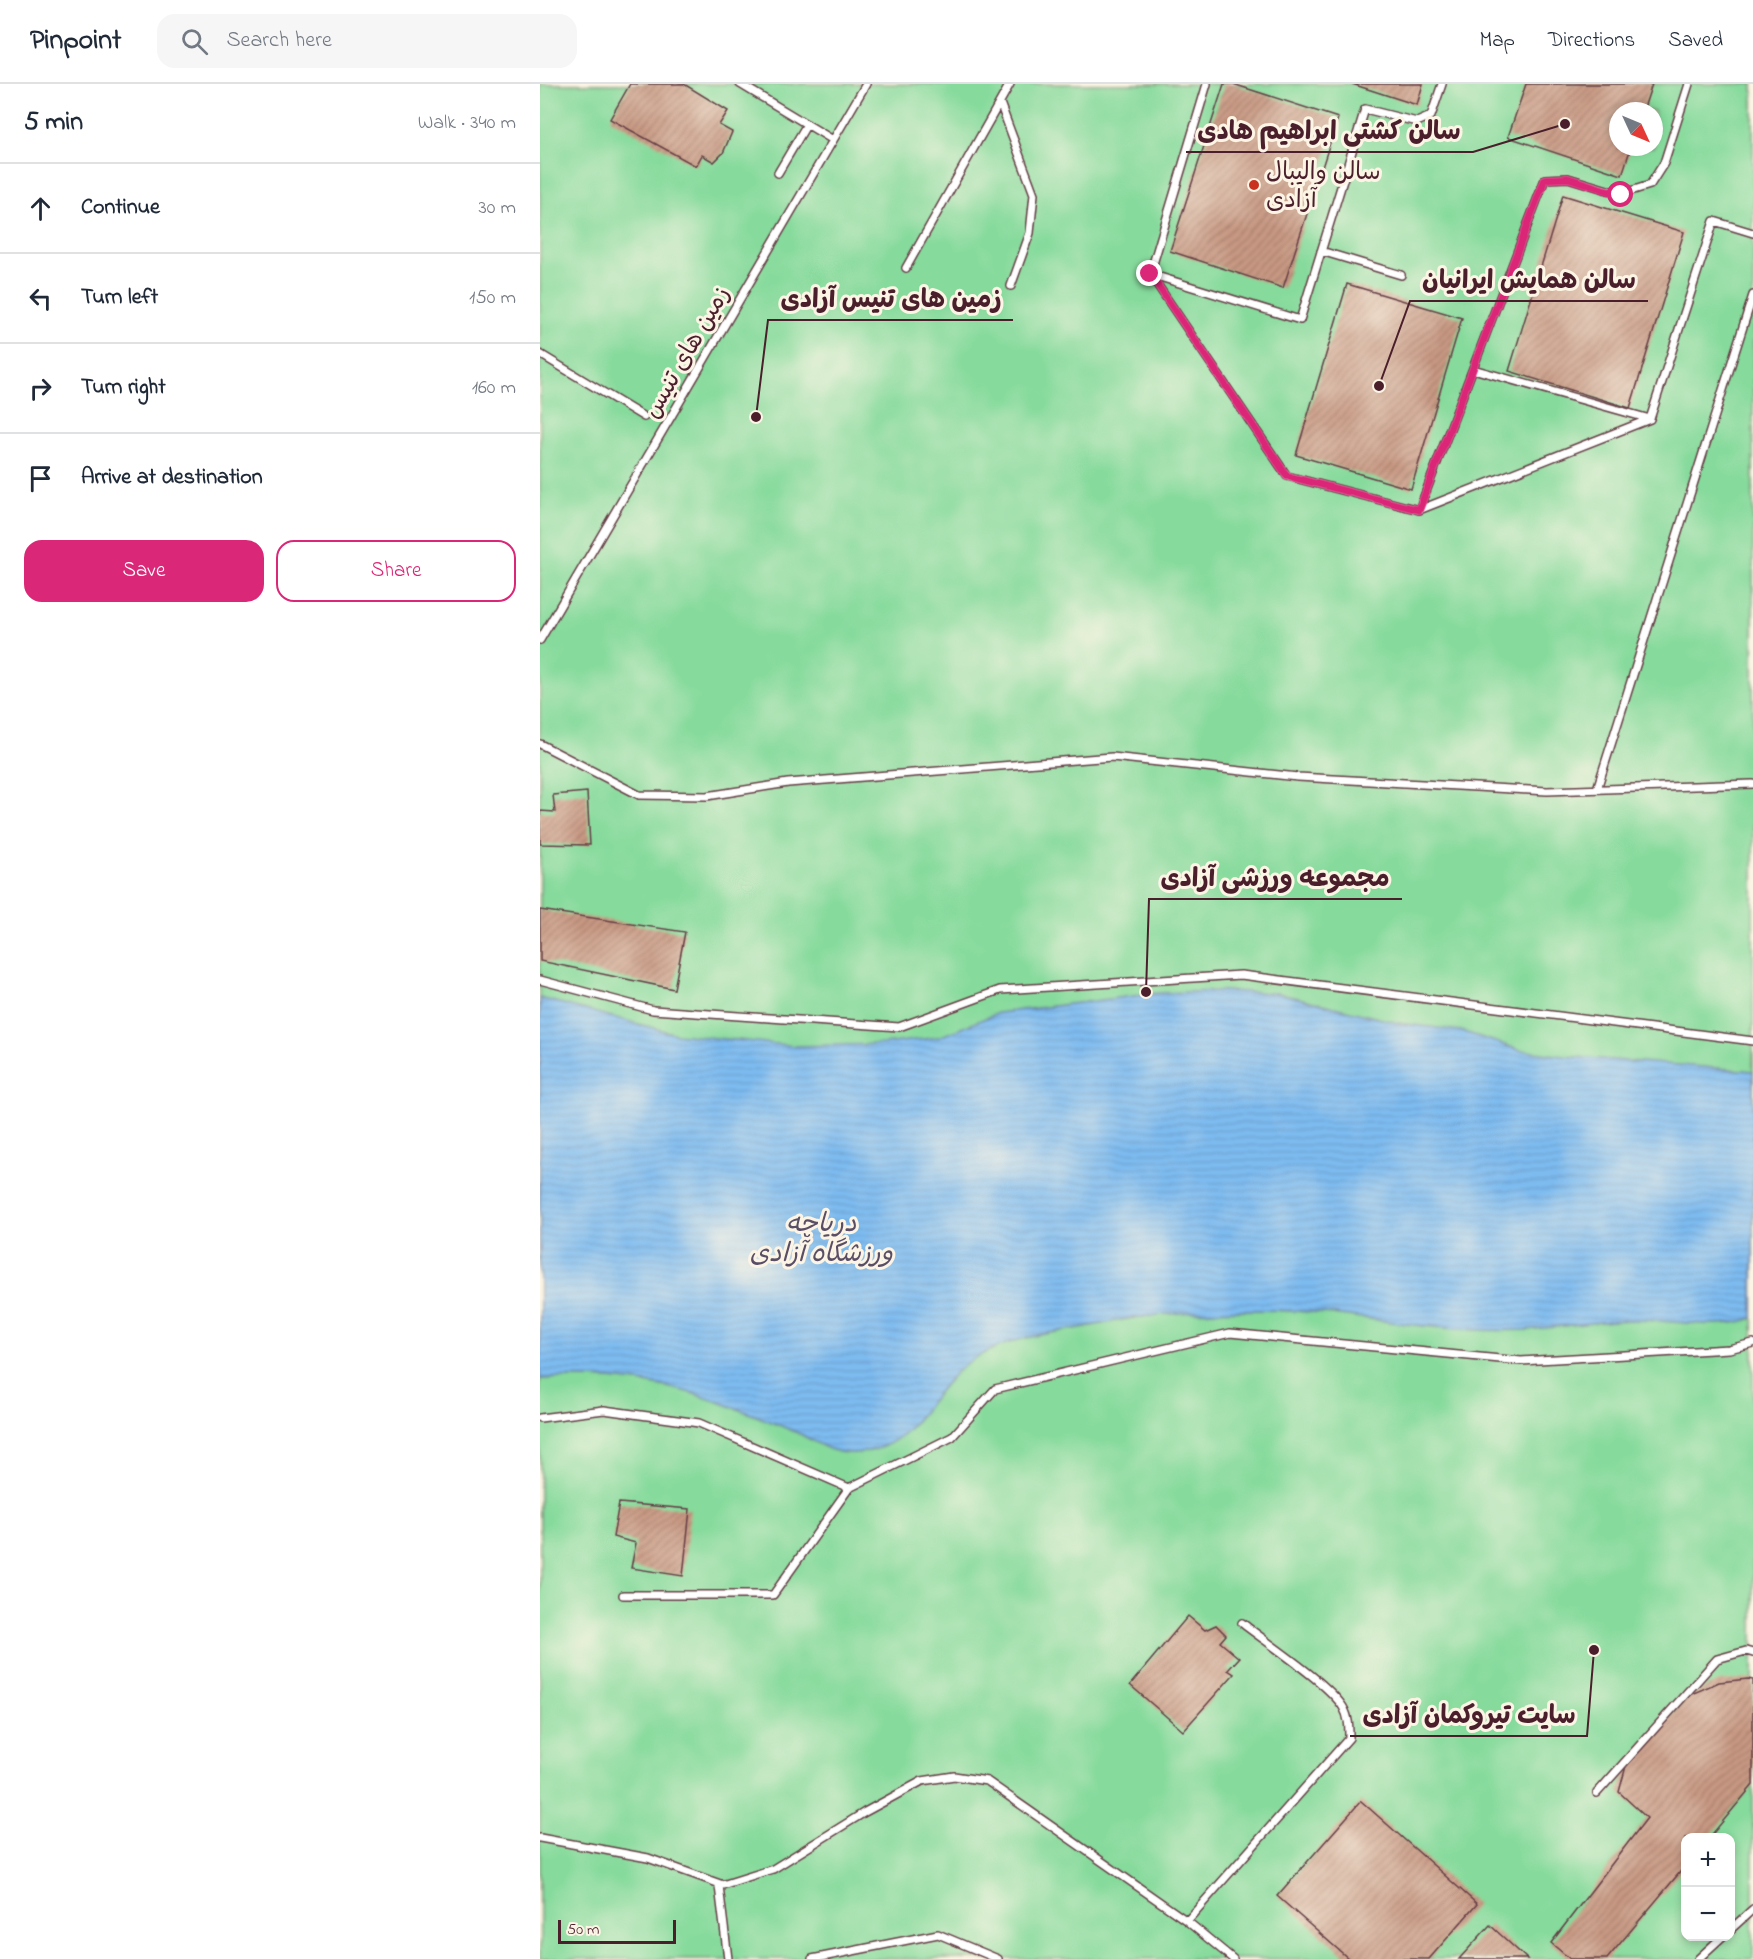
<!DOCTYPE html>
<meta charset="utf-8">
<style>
body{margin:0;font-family:"Indie Flower","Playpen Sans Arabic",sans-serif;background:#f6f6f7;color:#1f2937}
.controls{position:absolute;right:18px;bottom:18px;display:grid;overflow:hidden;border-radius:12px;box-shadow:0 3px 9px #0003}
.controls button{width:54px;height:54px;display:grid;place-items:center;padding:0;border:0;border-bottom:2px solid #e0e1e3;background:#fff;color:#1f2937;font:30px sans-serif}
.compass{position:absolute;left:1069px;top:18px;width:54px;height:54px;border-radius:50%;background:#fff;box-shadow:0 3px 9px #0003;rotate:134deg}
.scale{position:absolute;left:18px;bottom:15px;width:118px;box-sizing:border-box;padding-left:6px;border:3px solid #4a1f2b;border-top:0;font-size:16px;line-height:21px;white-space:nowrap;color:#4a1f2b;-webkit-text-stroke:4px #fcf5e5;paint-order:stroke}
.stop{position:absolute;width:18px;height:18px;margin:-14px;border:4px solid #db2777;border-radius:50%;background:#fff}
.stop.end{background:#db2777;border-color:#fff;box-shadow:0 2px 6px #0008}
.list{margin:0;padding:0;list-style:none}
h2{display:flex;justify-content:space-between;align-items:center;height:78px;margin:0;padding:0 24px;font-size:26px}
h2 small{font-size:20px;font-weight:400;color:#747a83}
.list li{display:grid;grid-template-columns:39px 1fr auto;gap:18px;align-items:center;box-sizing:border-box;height:90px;padding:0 24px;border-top:2px solid #e0e1e3}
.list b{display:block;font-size:22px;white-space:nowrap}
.list em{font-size:20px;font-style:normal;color:#747a83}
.actions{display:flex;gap:12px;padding:18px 24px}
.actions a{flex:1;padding:14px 0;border:2px solid #db2777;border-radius:18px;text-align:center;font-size:21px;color:#db2777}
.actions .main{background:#db2777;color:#fff}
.icon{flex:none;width:33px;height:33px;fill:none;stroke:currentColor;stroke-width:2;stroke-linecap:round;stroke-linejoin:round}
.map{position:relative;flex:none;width:1213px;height:1875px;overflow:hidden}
header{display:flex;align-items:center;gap:36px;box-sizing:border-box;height:84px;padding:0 30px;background:#fff;border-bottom:2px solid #e0e1e3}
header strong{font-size:28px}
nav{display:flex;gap:33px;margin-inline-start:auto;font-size:21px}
.search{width:420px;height:54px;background:#f6f6f7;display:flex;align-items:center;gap:15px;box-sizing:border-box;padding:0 21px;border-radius:18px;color:#747a83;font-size:22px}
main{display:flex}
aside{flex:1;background:#fff}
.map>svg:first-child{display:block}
.garden{fill:#86da9c;stroke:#687c64;stroke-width:1.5;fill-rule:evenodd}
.water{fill:url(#water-rules);stroke:#646d8e;stroke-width:1.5}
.building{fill:url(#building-hatch)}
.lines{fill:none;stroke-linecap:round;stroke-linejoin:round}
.service-casing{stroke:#643d44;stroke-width:10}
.service{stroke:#fff;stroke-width:7}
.route{stroke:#db2777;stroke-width:8}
.poi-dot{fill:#c8321e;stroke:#fcf5e5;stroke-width:2}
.labels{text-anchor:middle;stroke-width:6;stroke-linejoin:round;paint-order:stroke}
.poi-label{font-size:24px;fill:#4a1f2b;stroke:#fcf5e5;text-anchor:start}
.street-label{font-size:24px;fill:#4a1f2b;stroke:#fcf5e5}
.water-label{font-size:26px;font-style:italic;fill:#594e66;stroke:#fcf5e5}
.leader{fill:none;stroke:#4a1f2b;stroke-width:2}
.callout-dot{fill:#4a1f2b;stroke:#fcf5e5;stroke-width:2}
.callout-label{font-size:26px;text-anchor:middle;font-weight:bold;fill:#4a1f2b;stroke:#fcf5e5;stroke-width:6;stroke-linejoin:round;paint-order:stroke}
</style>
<header>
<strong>Pinpoint</strong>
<div class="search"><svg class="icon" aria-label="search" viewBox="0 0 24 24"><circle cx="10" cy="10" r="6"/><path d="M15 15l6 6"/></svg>Search here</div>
<nav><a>Map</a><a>Directions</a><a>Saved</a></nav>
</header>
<main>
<aside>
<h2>5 min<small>Walk · 340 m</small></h2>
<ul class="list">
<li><svg class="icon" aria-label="ahead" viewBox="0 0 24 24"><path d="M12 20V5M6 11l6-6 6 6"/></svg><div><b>Continue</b></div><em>30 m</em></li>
<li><svg class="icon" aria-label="left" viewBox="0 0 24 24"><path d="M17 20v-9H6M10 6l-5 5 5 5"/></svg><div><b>Turn left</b></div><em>150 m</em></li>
<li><svg class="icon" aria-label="right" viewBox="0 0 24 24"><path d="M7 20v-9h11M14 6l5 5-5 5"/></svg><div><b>Turn right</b></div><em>160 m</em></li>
<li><svg class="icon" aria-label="arrive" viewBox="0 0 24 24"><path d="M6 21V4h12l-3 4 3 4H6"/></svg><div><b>Arrive at destination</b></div></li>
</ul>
<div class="actions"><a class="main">Save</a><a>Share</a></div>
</aside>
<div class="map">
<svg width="1213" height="1875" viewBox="0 0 1213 1875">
<defs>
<pattern id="water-rules" width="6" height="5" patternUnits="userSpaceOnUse" patternTransform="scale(1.5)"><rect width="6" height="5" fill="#7dbbf0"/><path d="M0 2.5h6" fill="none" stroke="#6ea0ce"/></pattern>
<pattern id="building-hatch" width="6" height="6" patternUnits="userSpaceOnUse" patternTransform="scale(1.5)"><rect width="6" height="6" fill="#c89983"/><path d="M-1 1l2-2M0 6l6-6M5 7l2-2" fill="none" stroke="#a47c6b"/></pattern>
</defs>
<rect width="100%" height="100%" fill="#fcf5e5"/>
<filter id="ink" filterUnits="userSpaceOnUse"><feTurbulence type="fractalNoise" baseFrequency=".0167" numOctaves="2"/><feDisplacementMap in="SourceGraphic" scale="12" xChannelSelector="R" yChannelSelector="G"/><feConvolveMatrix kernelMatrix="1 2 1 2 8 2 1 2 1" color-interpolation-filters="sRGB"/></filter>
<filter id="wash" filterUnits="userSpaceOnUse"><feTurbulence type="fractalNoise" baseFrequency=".008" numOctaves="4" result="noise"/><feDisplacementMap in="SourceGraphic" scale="24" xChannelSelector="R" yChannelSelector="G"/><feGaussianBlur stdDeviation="1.35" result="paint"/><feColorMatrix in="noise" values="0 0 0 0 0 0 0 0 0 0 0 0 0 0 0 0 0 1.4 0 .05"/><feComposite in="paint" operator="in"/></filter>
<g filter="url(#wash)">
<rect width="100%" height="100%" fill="#f6e9d1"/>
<path class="garden" d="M0 0H1213V1875H0ZM1078 27H1114V63H1078ZM1146 1754H1190V1852H1146Z"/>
<path class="water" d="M683 907 738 909 858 939 921 947 980 966 1023 972 1213 987V1234C1178 1247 1132 1235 1093 1236 1057 1237 1021 1243 985 1246 955 1247 924 1246 895 1243 861 1240 827 1234 793 1230 731 1224 664 1225 601 1233 580 1235 560 1241 539 1244 501 1250 462 1256 429 1278 384 1309 378 1366 313 1369 292 1370 278 1359 260 1350 228 1336 192 1322 158 1311 107 1295 53 1292 0 1295V914L136 950 256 962 345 960 399 953 458 929 618 909Z"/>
<g id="blocks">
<path class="building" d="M90 0H144L188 27 179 41 192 48 183 69 174 78 162 71 156 82 70 35Z
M684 0H693L798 34 743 204 630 167Z
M812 0H883L877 21Z
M986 0H1112L1103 27H1078V63H1091L1082 91 968 53Z
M1023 111 1144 148 1090 324 969 287Z
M807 200 922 234 871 405 756 371Z
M47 708 50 761 0 760V727L15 728 13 711Z
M0 826 145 848 134 905 0 877Z
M79 1419 150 1425 143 1492 91 1484 96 1459 73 1453Z
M648 1532 665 1546 676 1541 686 1551 680 1558 699 1574 688 1586 694 1590 643 1647 590 1601Z
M1208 1595 1213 1596V1701L1169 1754H1146V1781L1067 1875H1030L1011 1859 1107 1734 1079 1708 1086 1682 1149 1611 1179 1598Z
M821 1717 937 1820 889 1875H809L737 1812Z
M950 1841 987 1875H919Z"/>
</g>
</g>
<g filter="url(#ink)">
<use href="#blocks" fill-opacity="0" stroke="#643d44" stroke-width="1.5"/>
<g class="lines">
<g class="service-casing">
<path id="service" d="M200 0 293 56
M667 0 610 190 747 392 879 426 1110 335 1174 137 1213 149
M460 19 494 110 490 149 471 202
M238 89 267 40
M781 167 861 191
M366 184 470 0
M610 190 760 236 825 25 877 38 891 32 902 0
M0 270 104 333
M933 285 1110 335
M879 426 1005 95 1028 94 1081 110 1110 101 1124 79 1149 0
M0 556 326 0
M0 660 99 711 167 712 248 699 572 673 758 693 1007 707 1213 700
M1057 705 1213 211
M0 896 113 926 359 943 460 906 701 891 1213 957
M0 1334 64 1326 159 1339 309 1404
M83 1511H233L309 1404 412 1353 455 1305 690 1249 981 1277 1189 1265 1213 1259
M1057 1709 1177 1575 1206 1567 1213 1569
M0 1754 108 1774 183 1801
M647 1837 809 1654C809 1643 809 1633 803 1623 788 1599 726 1558 702 1539
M1190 1846 1213 1825
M188 1875 179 1802 233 1785 325 1728 382 1697 414 1692 447 1697 647 1837 693 1875
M272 1875 398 1850 458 1875
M1158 1875 1183 1852"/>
</g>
<use href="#service" class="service"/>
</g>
</g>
<g class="lines" filter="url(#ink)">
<path class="route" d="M610 190 747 392 879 426 1005 95 1028 94 1081 111"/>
</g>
<circle class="poi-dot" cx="714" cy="101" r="6"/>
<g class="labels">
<g class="poi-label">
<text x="726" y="95">سالن والیبال<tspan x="726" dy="28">آزادی</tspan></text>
</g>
<g class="street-label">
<text transform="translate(146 268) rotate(-60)" y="8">زمین های تنیس</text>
</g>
<g class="water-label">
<text x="281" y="1147">دریاچه<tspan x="281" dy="30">ورزشگاه آزادی</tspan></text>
</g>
</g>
<path class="leader" d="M1025 40L933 68H646M839 302L870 217H1108M216 333L228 236H473M606 908L609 815H862M1054 1566L1047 1652H810"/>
<g class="callout-dot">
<circle cx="1025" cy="40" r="6"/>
<circle cx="839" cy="302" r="6"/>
<circle cx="216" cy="333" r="6"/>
<circle cx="606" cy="908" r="6"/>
<circle cx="1054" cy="1566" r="6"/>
</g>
<g class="callout-label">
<text x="789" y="55">سالن کشتی ابراهیم هادی</text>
<text x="989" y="204">سالن همایش ایرانیان</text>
<text x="351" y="223">زمین های تنیس آزادی</text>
<text x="735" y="802">مجموعه ورزشی آزادی</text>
<text x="929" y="1639">سایت تیروکمان آزادی</text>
</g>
</svg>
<div class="controls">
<button>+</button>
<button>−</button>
</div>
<svg class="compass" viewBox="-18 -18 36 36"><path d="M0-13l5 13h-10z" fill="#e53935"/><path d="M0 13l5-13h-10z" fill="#747a83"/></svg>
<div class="scale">50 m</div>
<div class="stop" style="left:1081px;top:111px"></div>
<div class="stop end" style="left:610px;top:190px"></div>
</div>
</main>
